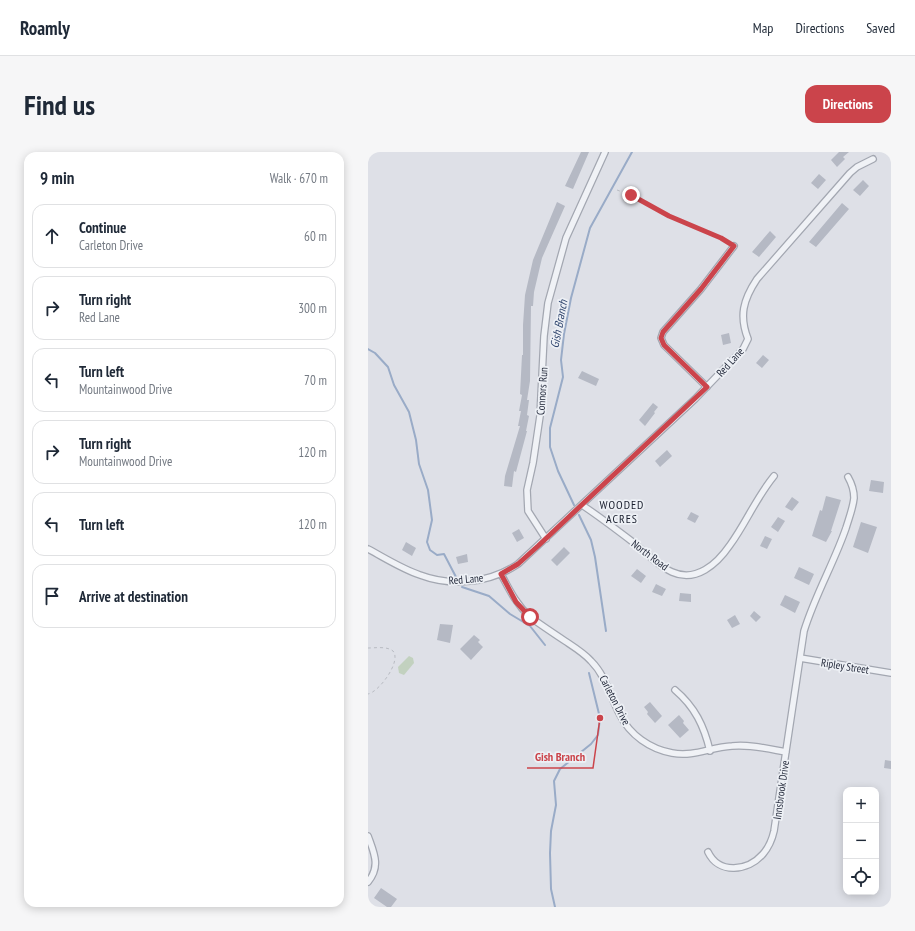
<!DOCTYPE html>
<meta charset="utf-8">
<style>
body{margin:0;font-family:"PT Sans Narrow",sans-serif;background:#f6f6f7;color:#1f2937}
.controls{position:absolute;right:12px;bottom:12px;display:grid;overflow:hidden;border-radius:8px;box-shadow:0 2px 10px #0003}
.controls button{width:36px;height:36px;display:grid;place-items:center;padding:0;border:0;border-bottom:1px solid #e0e1e3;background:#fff;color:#1f2937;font:20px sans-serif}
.stop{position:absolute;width:12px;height:12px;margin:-9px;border:3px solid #cb444b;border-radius:50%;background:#fff}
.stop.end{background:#cb444b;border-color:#fff;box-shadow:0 1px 4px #0008}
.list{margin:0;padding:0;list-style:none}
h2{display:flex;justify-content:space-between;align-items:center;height:52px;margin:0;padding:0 16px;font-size:17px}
h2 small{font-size:13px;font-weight:400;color:#747a83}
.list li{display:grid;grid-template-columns:26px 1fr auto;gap:12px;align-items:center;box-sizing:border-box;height:64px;margin:0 8px 8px;padding:0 8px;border:1px solid #e0e1e3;border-radius:12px}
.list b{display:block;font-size:15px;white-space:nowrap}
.list p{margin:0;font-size:13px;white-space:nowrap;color:#747a83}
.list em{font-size:13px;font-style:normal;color:#747a83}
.icon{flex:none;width:22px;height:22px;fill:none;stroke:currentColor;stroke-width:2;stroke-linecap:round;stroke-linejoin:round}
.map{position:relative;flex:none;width:523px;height:755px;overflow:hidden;border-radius:12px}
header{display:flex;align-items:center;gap:24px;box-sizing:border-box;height:56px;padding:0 20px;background:#fff;border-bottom:1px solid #e0e1e3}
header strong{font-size:19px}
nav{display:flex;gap:22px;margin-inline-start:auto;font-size:14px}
.intro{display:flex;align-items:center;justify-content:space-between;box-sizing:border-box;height:96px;padding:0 24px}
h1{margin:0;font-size:28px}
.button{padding:10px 18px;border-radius:12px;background:#cb444b;color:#fff;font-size:14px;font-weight:700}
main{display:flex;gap:24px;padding:0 24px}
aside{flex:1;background:#fff;border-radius:12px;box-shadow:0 2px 10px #0003}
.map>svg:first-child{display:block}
.green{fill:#c2d1bf}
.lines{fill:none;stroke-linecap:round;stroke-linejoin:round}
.stream{stroke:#99abc7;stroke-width:2}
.building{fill:#b5b9c4}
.minor-casing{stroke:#a3a7b1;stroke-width:8}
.path{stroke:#b8bbc2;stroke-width:1;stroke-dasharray:3 3;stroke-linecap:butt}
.minor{stroke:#f0f2f6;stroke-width:5.5}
.route{stroke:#cb444b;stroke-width:5}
.labels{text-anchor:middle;stroke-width:3.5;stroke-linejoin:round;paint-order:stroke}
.street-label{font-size:11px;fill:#272d3e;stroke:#edf0f5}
.water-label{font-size:12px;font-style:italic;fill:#334870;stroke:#edf0f5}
.neighbourhood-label{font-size:12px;letter-spacing:1px;fill:#1a1f2e;stroke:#edf0f5}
.leader{fill:none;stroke:#cb444b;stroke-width:1.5}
.callout-dot{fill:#cb444b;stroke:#edf0f5;stroke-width:1.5}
.callout-label{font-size:12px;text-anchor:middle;font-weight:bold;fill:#cb444b;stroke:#edf0f5;stroke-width:3.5;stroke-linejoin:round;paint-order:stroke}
</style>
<header>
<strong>Roamly</strong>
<nav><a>Map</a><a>Directions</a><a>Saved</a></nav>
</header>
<div class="intro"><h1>Find us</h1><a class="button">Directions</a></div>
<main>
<aside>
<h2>9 min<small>Walk · 670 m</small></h2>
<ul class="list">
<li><svg class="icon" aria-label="ahead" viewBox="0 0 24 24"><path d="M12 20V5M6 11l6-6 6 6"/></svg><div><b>Continue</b><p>Carleton Drive</p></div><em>60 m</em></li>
<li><svg class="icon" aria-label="right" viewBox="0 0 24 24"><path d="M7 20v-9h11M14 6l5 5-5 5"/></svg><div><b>Turn right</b><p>Red Lane</p></div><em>300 m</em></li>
<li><svg class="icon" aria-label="left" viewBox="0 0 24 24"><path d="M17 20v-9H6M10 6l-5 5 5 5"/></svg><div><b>Turn left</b><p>Mountainwood Drive</p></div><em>70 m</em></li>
<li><svg class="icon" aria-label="right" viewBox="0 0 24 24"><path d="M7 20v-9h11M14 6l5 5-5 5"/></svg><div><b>Turn right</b><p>Mountainwood Drive</p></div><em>120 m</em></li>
<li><svg class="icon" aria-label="left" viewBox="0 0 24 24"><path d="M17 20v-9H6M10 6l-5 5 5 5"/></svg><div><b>Turn left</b></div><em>120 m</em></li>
<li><svg class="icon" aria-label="arrive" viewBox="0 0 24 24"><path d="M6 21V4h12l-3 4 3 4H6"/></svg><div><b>Arrive at destination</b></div></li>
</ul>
</aside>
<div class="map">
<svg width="523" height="755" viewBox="0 0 523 755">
<rect width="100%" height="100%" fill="#dee0e7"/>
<path class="green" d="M41 504 45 506 46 511 36 523 31 521 30 515Z"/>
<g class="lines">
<path class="stream" d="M0 197 7 201 20 215 26 233 41 260 48 288 51 312 60 338 64 368 59 390 62 398 69 403 76 402 88 425
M206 353 190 319 182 295V276L195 225 193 208 196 182 203 146 222 76 264 0
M211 363 223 388 227 405 238 479
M94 435 121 444 142 462 162 474 177 493
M187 755 183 737 182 701 183 679 188 653 186 629 192 617 223 592 230 583 232 566 221 521"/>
</g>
<path class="building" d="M213 0H221L205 37 197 34Z
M471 0H481L475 5 477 7 469 15 463 8Z
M451 22 458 28 450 37 443 31Z
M495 28 501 34 492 44 485 38Z
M189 50 197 54 174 106 166 140 165 154H163L162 229 159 248H161L159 263 161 264 158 279H159L148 320 146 319 144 335 136 334 137 324 152 274H150L153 259H151L154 243 152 242 154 203H155V173L157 143 165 108Z
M474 51 481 57 448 95 441 90Z
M402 79 408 85 391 105 384 100Z
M361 181 363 191 355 193 353 183Z
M395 203 401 208 394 216 388 211Z
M214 219 231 227 228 234 210 226Z
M285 251 290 255 286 260 287 261 277 274 271 268Z
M299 298 304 304 292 315 287 309Z
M503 328 516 330 515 341 501 339Z
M458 344 473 348 463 379H464L458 390 444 384 452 358 454 359Z
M424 345 431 350 424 359 417 355Z
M323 360 331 364 327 371 319 367Z
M410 365 417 369 410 380 403 375Z
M493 370 509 375 500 401 485 395Z
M151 377 156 386 149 390 144 381Z
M397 384 404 387 399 397 392 394Z
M38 390 48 396 44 404 34 398Z
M196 395 202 401 189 414 183 408Z
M99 402 100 410 90 412 88 405Z
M431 415 446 422 441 433 426 426Z
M269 417 278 424 273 431 263 424Z
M288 432 298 437 294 444 284 440Z
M312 441 323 442V450L311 449Z
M417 443 432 450 427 461 412 453Z
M386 459 393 465 388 470 382 464Z
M367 463 372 472 364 476 359 468Z
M72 472 85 473 82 491 69 488Z
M106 483 112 488 110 490 115 495 103 508 92 497Z
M282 550 294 564 287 571 279 562 280 560 276 555Z
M311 563 316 569 315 571 321 578 312 586 300 573Z
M517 608 523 609V617L516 616Z
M13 736 29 747 23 755H19L6 746Z"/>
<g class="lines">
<g class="minor-casing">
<path id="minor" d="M339 235 296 193 293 186 295 180 333 137 366 94
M214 353C232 365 249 378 266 391 278 401 290 414 304 420 328 431 349 412 362 393 378 371 388 346 406 324
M178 387 160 359 159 338 165 311 172 264 176 184 180 151 198 86 237 0
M0 397C17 406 34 417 52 423 84 435 122 431 150 412L327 247 375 197 380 187C371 164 375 148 389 127L482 21 489 15 505 7
M133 422C141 437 148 452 162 465 173 473 185 481 197 489 206 495 216 501 223 509 238 524 242 544 252 563 262 583 282 597 304 601 327 605 342 595 364 594 381 592 401 597 418 600
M432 506 523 521
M307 538C327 555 336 574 342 599
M0 684C6 701 13 714 0 730
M340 700C351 723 380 719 395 702 401 695 404 688 406 679L436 479C447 443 466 411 478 376 481 366 485 356 486 346 486 339 484 332 480 325"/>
</g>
<path class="path" d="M249 38 275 48 301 64 353 86 361 90
M0 496C7 496 19 494 25 499 34 509 11 540 0 542"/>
<use href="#minor" class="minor"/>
</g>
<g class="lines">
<path class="route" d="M162 465 148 450 133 422 150 412 170 394 339 235 296 193 293 186 295 180 333 137 366 94 353 86 301 64 263 43"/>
</g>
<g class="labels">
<g class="street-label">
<text transform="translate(362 210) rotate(-48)" y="4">Red Lane</text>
<text transform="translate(174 239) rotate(-86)" y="4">Connors Run</text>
<text transform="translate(282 403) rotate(37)" y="4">North Road</text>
<text transform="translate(98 427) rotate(-5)" y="4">Red Lane</text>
<text transform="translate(477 514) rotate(9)" y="4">Ripley Street</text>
<text transform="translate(247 548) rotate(63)" y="4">Carleton Drive</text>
<text transform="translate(413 638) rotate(-82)" y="4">Innsbrook Drive</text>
</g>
<g class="water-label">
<text transform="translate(191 172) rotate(-79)" y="4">Gish Branch</text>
</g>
<g class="neighbourhood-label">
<text x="254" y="357">WOODED<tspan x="254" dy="14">ACRES</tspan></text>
</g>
</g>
<path class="leader" d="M232 566L225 616H159"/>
<circle class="callout-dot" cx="232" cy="566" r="4"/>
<g class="callout-label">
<text x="192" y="609">Gish Branch</text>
</g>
</svg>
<div class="controls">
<button>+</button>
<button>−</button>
<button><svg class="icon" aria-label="locate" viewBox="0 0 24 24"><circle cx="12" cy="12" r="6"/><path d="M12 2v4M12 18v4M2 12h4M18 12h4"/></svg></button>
</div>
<div class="stop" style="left:162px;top:465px"></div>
<div class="stop end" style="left:263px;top:43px"></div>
</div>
</main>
